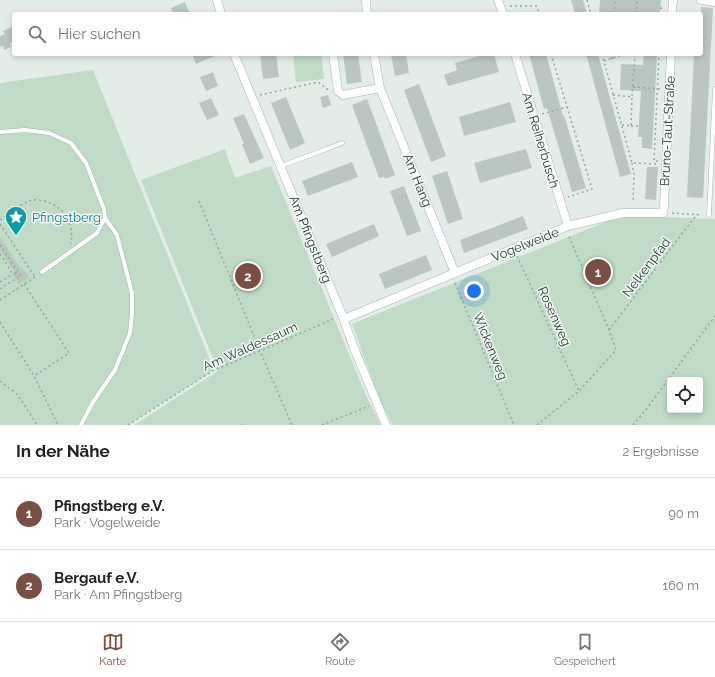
<!DOCTYPE html>
<html lang="de">
<meta charset="utf-8">
<style>
body{margin:0;font-family:Raleway,sans-serif;background:#f6f6f6;color:#222}
.controls{position:absolute;right:12px;bottom:12px;display:grid;overflow:hidden;border-radius:4px;box-shadow:0 2px 6px #0003}
.controls button{width:36px;height:36px;display:grid;place-items:center;padding:0;border:0;border-bottom:1px solid #e0e0e0;background:#fff;color:#222;font:20px sans-serif}
.you{position:absolute;left:474px;top:291px;width:14px;height:14px;margin:-10px;border:3px solid #fff;border-radius:50%;background:#1a73e8;box-shadow:0 0 0 6px #1a73e833}
.badge{display:grid;place-items:center;width:26px;height:26px;border-radius:50%;background:#794e43;color:#fff;font-size:13px;font-weight:700}
.pin{position:absolute;translate:-50% -50%;border:2px solid #fff;box-shadow:0 1px 4px #0006}
.list{margin:0;padding:0;list-style:none}
h2{display:flex;justify-content:space-between;align-items:center;height:52px;margin:0;padding:0 16px;font-size:17px}
h2 small{font-size:13px;font-weight:400;color:#767676}
.list li{display:grid;grid-template-columns:26px 1fr auto;gap:12px;align-items:center;box-sizing:border-box;height:72px;padding:0 16px;border-top:1px solid #e0e0e0}
.list b{display:block;font-size:15px;white-space:nowrap}
.list p{margin:0;font-size:13px;white-space:nowrap;color:#767676}
.list em{font-size:13px;font-style:normal;color:#767676}
.icon{flex:none;width:22px;height:22px;fill:none;stroke:currentColor;stroke-width:2;stroke-linecap:round;stroke-linejoin:round}
.map{position:relative;flex:none;width:715px;height:425px;overflow:hidden}
.search{position:absolute;background:#fff;box-shadow:0 2px 6px #0003;left:12px;right:12px;top:12px;height:44px;display:flex;align-items:center;gap:10px;box-sizing:border-box;padding:0 14px;border-radius:4px;color:#767676;font-size:15px}
.sheet{height:196px;background:#fff}
nav{display:flex;justify-content:space-around;align-items:center;box-sizing:border-box;height:56px;border-top:1px solid #e0e0e0;background:#fff;font-size:11px;color:#767676}
nav a{display:grid;justify-items:center;gap:2px}
nav .on{color:#794e43}
.map>svg:first-child{display:block}
.green{fill:#c0dbc6;fill-rule:evenodd}
.building{fill:#bac7c1}
.lines{fill:none;stroke-linecap:round;stroke-linejoin:round}
.service-casing{stroke:#a7b4af;stroke-width:5}
.minor-casing{stroke:#a7b4af;stroke-width:9}
.path{stroke:#88aca0;stroke-width:1.5;stroke-dasharray:2 3;stroke-linecap:butt}
.service{stroke:#fff;stroke-width:4}
.minor{stroke:#fff;stroke-width:8}
.labels{text-anchor:middle;stroke-width:3;stroke-linejoin:round;paint-order:stroke}
.street-label{font-size:13px;fill:#253c35;stroke:#f5f9f7}
.culture-label{font-size:13px;fill:#0d838f;stroke:#f5f9f7;text-anchor:start}
</style>
<div class="map">
<svg width="715" height="425" viewBox="0 0 715 425">
<rect width="100%" height="100%" fill="#e4ece8"/>
<path class="green" d="M293 54H321L324 79 296 82Z
M93 70 214 370 128 425H0V83Z
M225 149 235 178 271 166 368 400 381 425H134L218 371 141 180Z
M633 216 715 219V425H393L380 401 352 324 608 221ZM670 380H700V410H670Z"/>
<path class="building" d="M571 0H583L587 14H575Z
M600 0H661L660 14H599Z
M185 2 190 14H173L171 8Z
M701 7 713 8 703 198 687 197 694 54H701Z
M14 26V41L10 43 11 47 4 50 3 46 0 47V36L5 34 3 31Z
M192 54H219L196 64Z
M260 54H276L279 77 263 79Z
M343 54H358L362 82 347 84Z
M391 54H406L409 73 395 76Z
M486 54H494L499 72 448 86 444 75 457 70 455 63Z
M529 54H546L563 116 564 115 586 188 572 192 547 108 544 109Z
M586 54H598L631 174 620 177Z
M644 54H657L652 149 642 148V137H638L641 91 620 90 621 64 643 65Z
M213 72 218 86 206 91 200 77Z
M419 84 446 156 431 162 404 90Z
M328 95 331 105 323 108 320 97Z
M286 97 305 143 290 150 271 103Z
M211 98 219 115 207 120 199 103Z
M367 99 395 175 385 179 384 177 379 178 352 105Z
M510 102 516 122 464 136 459 117Z
M244 114 264 158 250 164 242 144H244L233 118Z
M526 149 532 168 480 183 474 163Z
M352 162 358 177 308 196 302 181Z
M647 167H658L656 200 645 199Z
M447 171 463 219 448 224 432 176Z
M404 186 421 231 407 236 390 191Z
M523 216 528 229 464 253 460 240Z
M374 224 379 236 332 257 326 244Z
M0 237 20 268 22 267 29 277 19 284 12 274 14 272 0 250Z
M426 255 432 270 385 289 379 274Z"/>
<g class="lines">
<g class="service-casing">
<path id="service" d="M0 132 25 130 49 133 71 143 86 163 104 209 105 218 97 233 42 272
M281 166 311 155 342 143
M709 215 715 89
M81 425 93 402 115 370 130 333 132 314V293L117 235 105 218"/>
</g>
<g class="minor-casing">
<path id="minor" d="M217 0 221 14
M366 0 367 14
M498 0 503 14
M701 0 715 2
M672 14 673 0
M234 54 342 315 354 348 386 425
M333 54 338 91 343 95 380 88
M374 54 380 88 455 273
M515 54 568 226
M664 207 671 54
M344 319 568 226 623 213H663"/>
</g>
<path class="path" d="M587 0 591 14
M510 6H537L539 14
M614 14 615 0
M637 14V0
M661 14V8H664
M551 54 592 189 568 197
M602 54 632 163 658 164
M612 59V54
M604 61 625 54
M633 87 661 89
M260 95 318 82 330 91
M613 95 632 97 635 54
M542 114 567 107
M622 125 631 126 632 97
M631 126H639
M658 161H654L659 54
M632 163 634 174 633 203
M199 201 260 351 292 425
M672 213 702 215
M0 220C9 214 19 205 29 201 34 199 39 200 44 201 65 207 74 223 71 244
M0 224 35 277
M0 245 21 276 18 277 17 273H15L14 275H16
M0 254 11 271 10 276 0 282
M517 256 579 391
M455 283 514 425
M24 284 69 353 34 376
M0 289 15 279
M0 300 35 277
M0 322 34 376 58 425
M609 330 697 214
M0 381 18 395 37 425
M128 425 214 370 260 351 333 319
M241 425H242
M322 425 369 406
M537 425 579 391 616 350 609 330 568 234
M633 425 645 411 715 316"/>
<use href="#service" class="service"/>
<use href="#minor" class="minor"/>
</g>
<defs>
<g id="sight-pin" transform="scale(1.15)"><path d="M0 17L-7.5 6A9.5 9.5 0 1 1 7.5 6Z" fill="#0f9aa8" stroke="#f5f9f7"/><path d="M0-6L1.8-2.2L6-1.7L2.9 1.2L3.7 5.4L0 3.3L-3.7 5.4L-2.9 1.2L-6-1.7L-1.8-2.2Z" fill="#fff"/></g>
</defs>
<g fill-rule="evenodd">
<use href="#sight-pin" x="16" y="217"/>
</g>
<g class="labels">
<g class="street-label">
<text transform="translate(667 131) rotate(-87)" y="5">Bruno-Taut-Straße</text>
<text transform="translate(541 140) rotate(73)" y="5">Am Reiherbusch</text>
<text transform="translate(418 180) rotate(68)" y="5">Am Hang</text>
<text transform="translate(311 239) rotate(68)" y="5">Am Pfingstberg</text>
<text transform="translate(525 244) rotate(-22)" y="5">Vogelweide</text>
<text transform="translate(646 267) rotate(-53)" y="5">Nelkenpfad</text>
<text transform="translate(555 316) rotate(66)" y="5">Rosenweg</text>
<text transform="translate(250 346) rotate(-24)" y="5">Am Waldessaum</text>
<text transform="translate(491 346) rotate(68)" y="5">Wickenweg</text>
</g>
<g class="culture-label">
<text x="32" y="222">Pfingstberg</text>
</g>
</g>
</svg>
<div class="controls">
<button><svg class="icon" aria-label="locate" viewBox="0 0 24 24"><circle cx="12" cy="12" r="6"/><path d="M12 2v4M12 18v4M2 12h4M18 12h4"/></svg></button>
</div>
<div class="you"></div>
<div class="pin badge" style="left:598px;top:272px">1</div>
<div class="pin badge" style="left:248px;top:276px">2</div>
<div class="search"><svg class="icon" aria-label="search" viewBox="0 0 24 24"><circle cx="10" cy="10" r="6"/><path d="M15 15l6 6"/></svg>Hier suchen</div>
</div>
<section class="sheet">
<h2>In der Nähe<small>2 Ergebnisse</small></h2>
<ul class="list">
<li><span class="badge">1</span><div><b>Pfingstberg e.V.</b><p>Park · Vogelweide</p></div><em>90 m</em></li>
<li><span class="badge">2</span><div><b>Bergauf e.V.</b><p>Park · Am Pfingstberg</p></div><em>160 m</em></li>
</ul>
</section>
<nav>
<a class="on"><svg class="icon" aria-label="map" viewBox="0 0 24 24"><path d="M3 6l6-2 6 2 6-2v14l-6 2-6-2-6 2zM9 4v14M15 6v14"/></svg>Karte</a>
<a><svg class="icon" aria-label="directions" viewBox="0 0 24 24"><path d="M12 3l9 9-9 9-9-9zM9 14v-3h6M13 9l2 2-2 2"/></svg>Route</a>
<a><svg class="icon" aria-label="saved" viewBox="0 0 24 24"><path d="M7 4h10v16l-5-4-5 4z"/></svg>Gespeichert</a>
</nav>
